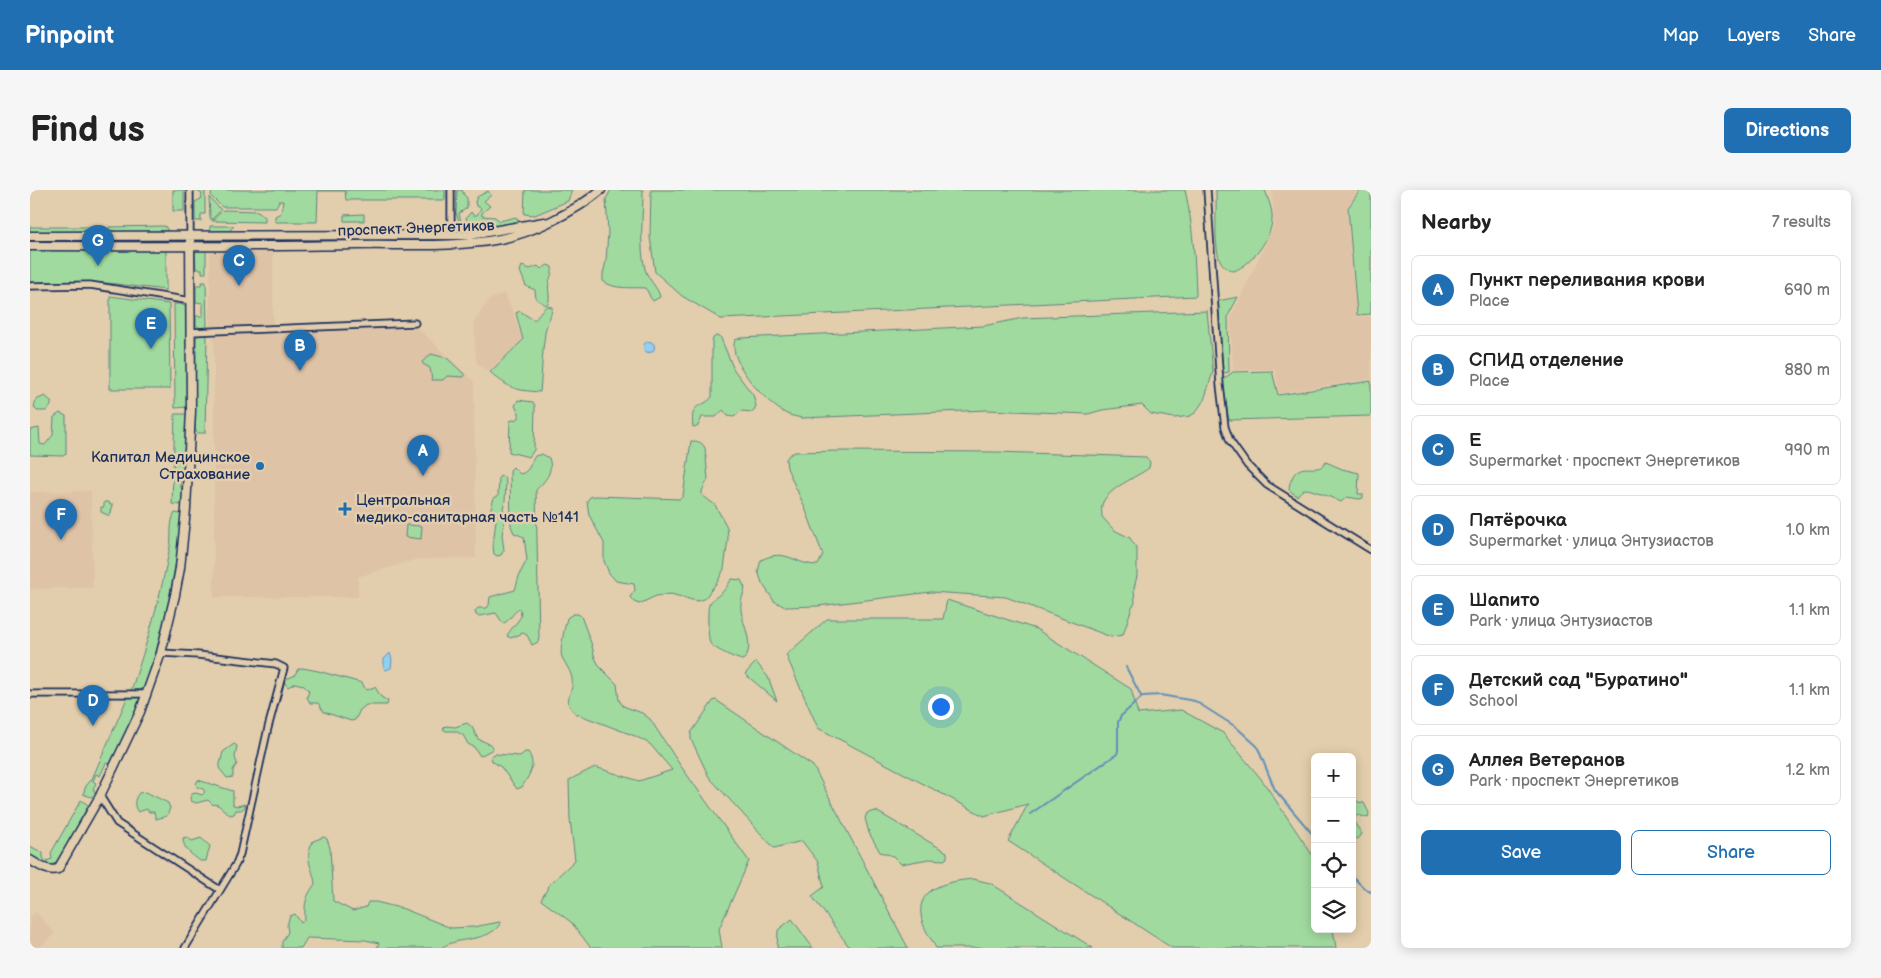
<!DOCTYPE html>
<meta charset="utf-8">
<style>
body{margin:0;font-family:"Balsamiq Sans",sans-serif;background:#f6f6f6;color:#222}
.controls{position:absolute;right:15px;bottom:15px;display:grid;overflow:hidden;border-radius:8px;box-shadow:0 2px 12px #0003}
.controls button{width:45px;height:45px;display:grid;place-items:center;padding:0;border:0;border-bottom:1px solid #e0e0e0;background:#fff;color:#222;font:25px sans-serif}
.you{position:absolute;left:910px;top:516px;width:18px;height:18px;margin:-12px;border:4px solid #fff;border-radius:50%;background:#1a73e8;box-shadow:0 0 0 8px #1a73e833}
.badge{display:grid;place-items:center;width:32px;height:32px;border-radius:50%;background:#1f6fb2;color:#fff;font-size:16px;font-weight:700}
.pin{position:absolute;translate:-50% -41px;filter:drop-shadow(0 1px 2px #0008)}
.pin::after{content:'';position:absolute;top:26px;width:18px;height:15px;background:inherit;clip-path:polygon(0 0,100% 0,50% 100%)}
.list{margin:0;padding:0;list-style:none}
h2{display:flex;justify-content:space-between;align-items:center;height:65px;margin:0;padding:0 20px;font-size:21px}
h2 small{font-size:16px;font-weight:400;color:#767676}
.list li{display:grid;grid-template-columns:32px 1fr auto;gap:15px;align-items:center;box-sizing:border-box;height:70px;margin:0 10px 10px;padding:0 10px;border:1px solid #e0e0e0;border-radius:8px}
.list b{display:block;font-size:19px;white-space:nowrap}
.list p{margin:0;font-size:16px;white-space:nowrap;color:#767676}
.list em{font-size:16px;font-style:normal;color:#767676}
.actions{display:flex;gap:10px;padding:15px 20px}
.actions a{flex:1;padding:11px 0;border:1px solid #1f6fb2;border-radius:8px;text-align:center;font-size:18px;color:#1f6fb2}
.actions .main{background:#1f6fb2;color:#fff}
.icon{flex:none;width:28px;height:28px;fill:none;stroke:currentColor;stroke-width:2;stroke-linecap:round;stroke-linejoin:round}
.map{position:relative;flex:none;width:1341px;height:758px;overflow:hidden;border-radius:8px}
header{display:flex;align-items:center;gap:30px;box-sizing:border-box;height:70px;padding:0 25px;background:#1f6fb2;color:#fff}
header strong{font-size:24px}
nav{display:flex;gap:28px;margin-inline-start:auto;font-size:18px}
.intro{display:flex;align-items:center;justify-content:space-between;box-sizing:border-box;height:120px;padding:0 30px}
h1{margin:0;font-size:35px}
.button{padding:12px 22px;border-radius:8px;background:#1f6fb2;color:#fff;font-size:18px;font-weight:700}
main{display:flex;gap:30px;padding:0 30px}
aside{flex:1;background:#fff;border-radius:8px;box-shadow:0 2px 12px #0003}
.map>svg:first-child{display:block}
.built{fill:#dfc3a7}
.green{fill:#a1da9f;stroke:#5e847e}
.water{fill:#91d0f2;stroke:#6290b7}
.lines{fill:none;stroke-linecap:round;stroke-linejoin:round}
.stream{stroke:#6290b7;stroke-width:2}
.minor-casing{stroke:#1b2f5e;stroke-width:9}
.major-casing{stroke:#1b2f5e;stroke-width:11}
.minor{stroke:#e2ceac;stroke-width:5.5}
.major{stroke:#e2ceac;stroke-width:8}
.poi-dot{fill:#1f6fb2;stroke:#e2ceac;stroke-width:2}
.labels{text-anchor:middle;stroke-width:5;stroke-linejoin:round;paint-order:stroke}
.street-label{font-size:15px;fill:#1b2f5e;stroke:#e2ceac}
.poi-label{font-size:15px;fill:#1b2f5e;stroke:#e2ceac;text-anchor:end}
</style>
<header>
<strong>Pinpoint</strong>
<nav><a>Map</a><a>Layers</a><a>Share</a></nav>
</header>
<div class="intro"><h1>Find us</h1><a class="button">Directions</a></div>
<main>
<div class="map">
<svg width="1341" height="758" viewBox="0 0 1341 758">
<rect width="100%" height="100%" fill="#e2ceac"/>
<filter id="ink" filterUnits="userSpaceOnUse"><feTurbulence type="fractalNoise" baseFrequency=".02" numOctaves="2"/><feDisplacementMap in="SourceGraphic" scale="10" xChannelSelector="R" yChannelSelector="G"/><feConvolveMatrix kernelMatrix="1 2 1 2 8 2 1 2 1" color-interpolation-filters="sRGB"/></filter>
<g filter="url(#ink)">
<path class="built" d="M1242 0H1328L1317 18 1326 127 1341 126V189L1249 203 1245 179 1203 180 1200 129 1244 36Z
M243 61V136L180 138V62Z
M474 103 484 124 492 150 458 182 446 172 444 132 459 110Z
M388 138 444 192 446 368 388 369 328 387V407H184V145Z
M61 301 63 398 0 399V302Z
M6 722 25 743 9 758H2L0 756V727Z"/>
<path class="green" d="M143 0H154V21H143Z
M165 0H175V24H171V31H165V12L171 9 172 4Z
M182 0H415V10H316L315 1H288L287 32H245V26L251 23 253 11H249L246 17H192L181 6Z
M427 0H432L434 5 437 8V18L429 23 431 33 430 35 426 23Z
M495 0H542L538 11 505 25 494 24Z
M581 0H613C613 25 609 55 615 79 618 90 628 97 630 107L623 111C619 107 619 102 615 98 602 97 584 100 573 91V84L576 71 578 42 576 9Z
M621 0H1155C1163 35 1165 70 1166 106L691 129 652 106 625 82 620 47Z
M1186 0H1235C1238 9 1243 20 1242 30 1241 49 1222 74 1204 81 1199 80 1194 77 1191 72 1183 60 1187 17 1186 0Z
M1330 0H1341V124L1327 125 1318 18Z
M458 1 461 5 454 11 460 16 452 23V26L465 27 470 31 486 27 488 30 487 33 441 39 436 28 441 22 443 25H447L451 18 446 16 445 12 447 7Z
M179 7 191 20 181 30 180 27Z
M193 20 228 21 235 27V32L182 31Z
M334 24V31H314V25Z
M135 36 138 41 79 42V37Z
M180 36H204L199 41H180Z
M0 37H75V41L0 42Z
M136 58V100L78 93 0 92V59Z
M176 58V83H172V79H166L165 61 166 59Z
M518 75 522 77C523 84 520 86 519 93 517 100 521 106 518 114L516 115 506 109 505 100 496 96 490 81 492 76 500 79 508 76 511 79Z
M172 92H176L177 138H170L166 135V126H173V113L166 112V95H171Z
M80 106 139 114 140 199H80Z
M1208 107 1198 126 1199 182 1193 183 1188 111Z
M144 114H151L156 117 157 217 145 218Z
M517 116 522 117C523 123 516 134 515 143 512 162 512 183 510 202 484 200 480 199 460 182L493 150 486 123 490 121C513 137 501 127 517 116Z
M1177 121 1183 182 1174 210 1165 223 1160 226 1145 228 1121 224 1112 215 1072 220 1058 224 957 220 772 228C767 227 762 226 757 224 738 215 697 172 705 150L711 148 953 136 993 128Z
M169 145H177L175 243H167L165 239 166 148Z
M686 146H690L704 180 723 205 726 216 723 222 711 221 704 227 698 226 693 220 686 227H672L668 236 663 237C660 210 671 220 682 207V153L683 148Z
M401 164 417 168 434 184V187L417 186 413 190H402L400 178 393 174 392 172Z
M1242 181 1248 205 1341 191V226L1199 230 1192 190 1203 182Z
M15 206 21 211V216L16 221H7L4 217 6 210Z
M488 210 503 212 505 216 504 260 499 267 479 262 480 231 489 228V223L485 216Z
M30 223 36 226V264L33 266 0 265V240L9 238 10 254 15 255 23 245 24 227Z
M145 224H157L154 281 150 284V296L153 301V315L142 314Z
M661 251C668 251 672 252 675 258L678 289 672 301V305L685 315 697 337 698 349 694 379 688 391 675 408 671 410 666 411 641 404 626 406 609 414 604 412 600 407 605 400 604 394 586 391 579 383 574 371V353L559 325 557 311 560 307 566 306 650 309 653 306Z
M810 261 967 262 1116 267 1120 272 1119 278C1107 287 1076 299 1072 315 1071 319 1072 324 1072 327L1084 340 1100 348 1107 359V386L1104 398 1105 413 1102 417 1093 445 1081 447 976 407 901 402 788 416 755 417 744 411 732 393 728 381 731 370C757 357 764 375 788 375L793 365 775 318 757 278 756 269 759 265 765 262Z
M512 264 519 268C524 282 515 291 506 300L509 447 508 452 502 455 497 445 493 443 481 448 477 446C479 441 488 432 491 426L490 419C483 421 481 430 474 433L472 432 466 423 449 426 446 425 445 421 448 418H457L459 415 460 407 485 400 490 383 497 370 494 347 484 343 481 336 480 280 483 277 490 284C500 282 500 273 505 266Z
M1296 272 1312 279 1329 283 1328 304H1333V308L1329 309 1317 307 1311 312C1305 309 1282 299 1276 299 1272 299 1269 304 1267 306L1259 300C1259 295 1260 293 1262 288 1270 269 1288 286 1296 272Z
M471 286 474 287 476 292 475 311 473 318 475 326 472 345 474 360 471 365 467 366 464 364 463 355 466 330 460 321 464 308 468 306 469 287Z
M74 312H79L80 315H83L80 326 71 322V317H74Z
M145 323 152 324C146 384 134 438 116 495L112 499 101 501C117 453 131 406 140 356 142 347 139 331 145 323Z
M376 335 392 336 391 349 375 347Z
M702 389 711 390 715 398C714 403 711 409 711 414 709 431 728 456 713 470 708 470 682 458 680 453 678 450 677 419 679 415 682 408 691 405 695 399 698 396 699 392 702 389Z
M917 410 1006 439 1101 499 1108 524 1151 520 1193 543 1232 590 1285 669V739H1303L1306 758H1142L978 651 998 614 954 626 788 538 756 465 797 429H913Z
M543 424H548L551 426 561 453 565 468 570 477 587 494 589 510 593 516 612 523 620 529 650 575 719 671 689 739 692 758H561L541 732 511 710 520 694 545 670 540 629 539 590 565 577 609 591 642 580 620 554 605 546 547 524C529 511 545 504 542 489 541 481 535 474 532 467 529 461 535 436 537 428Z
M726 472 738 487 747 511 715 484Z
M273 478 288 481 332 493 336 500 345 497 351 507 358 511 357 515H336L330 520 325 530 321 531 294 522 288 513H280L277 507 279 501 273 495 265 493 258 497 254 492 258 488 264 486 268 479Z
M110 505 112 509 81 574 76 573 70 586 66 584 63 591 66 593 63 599 65 602V605L61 607 53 604 56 596 62 589 98 506Z
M686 510 783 576 878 758H820L782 706 794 697 788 672 772 651 744 658 679 587 661 549V543L683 511Z
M437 533 442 537 448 549 462 555 463 559 450 566 444 557 438 554 433 545 425 541H416L413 539 416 536 425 537Z
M204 554 207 556 205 567 207 574 203 580V587L197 588 189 578 193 562Z
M495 562H498C507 575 499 585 492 597L487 599 471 577 462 571 461 566 465 564 490 566Z
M168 590 203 601V615L207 616 215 614V617L211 620H206L204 624 200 625 188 615 182 614 178 610 166 613 161 611 160 608 162 604 166 603 172 605 175 602 173 599 167 597 166 594Z
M116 602 138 613 140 618 137 626 126 629 124 622H119L117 619 108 622C103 616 104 609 109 603Z
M1322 605 1328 612 1334 613 1339 623 1338 628 1328 625 1324 628V632L1332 644 1328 649 1322 647Z
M51 610 58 615 57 618 30 670C19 680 10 672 0 666V656L13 663V668L16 671 22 669 21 663Z
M846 621 915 661 917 662V668L914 670 899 669 871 674 863 666 850 662 839 643 835 628 837 623Z
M157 647 162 651 171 648 180 656 176 671H170C162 664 153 660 153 648Z
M294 647 297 649 300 658 303 711 323 721 336 717 338 712H346L374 719 421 738 443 737 470 732V734C458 753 427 746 411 758H347L349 753 335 750 277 748 271 758H252V752L258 742 257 735 260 726 265 724 271 733 275 729C274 714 276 706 285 694 283 676 273 670 283 651Z
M943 689 960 693 1063 758H906C901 748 892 737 891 725 887 696 922 691 943 689Z
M762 729 783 758H747L748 740Z"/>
<path class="water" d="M613.5 157a5.5 5.5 0 1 1 11 0a5.5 5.5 0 1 1-11 0Z
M360 463 362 470 361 478 356 480 354 478V469Z"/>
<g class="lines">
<path class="stream" d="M1096 477 1111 506
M1000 624 1087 564 1088 560V532L1091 526 1113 506 1130 505 1165 511 1206 537 1227 556 1245 600 1285 647
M1322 686 1335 699 1341 702"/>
<g class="minor-casing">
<path id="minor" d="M160 0V46
M1177 0 1190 195 1195 237 1200 251 1217 275 1237 295 1341 360
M421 44V0
M0 96 60 95 161 111
M160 142 385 133
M131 463 168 465 246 474 254 478 238 538 210 664 206 674 155 758
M0 504H117
M70 606 87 633 190 700"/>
</g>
<g class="major-casing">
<path id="major" d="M0 46 440 45 514 32
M0 56C109 56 217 57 326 55 373 54 424 58 470 49 502 43 546 21 571 0
M0 670C9 675 17 682 28 679L70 606 110 522 131 463 145 405 150 378 156 319 161 221 160 46"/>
</g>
<use href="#minor" class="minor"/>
<use href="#major" class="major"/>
</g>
</g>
<g class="poi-dot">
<circle cx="230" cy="276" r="5"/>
<path d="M312.5 311.5h5v5h5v5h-5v5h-5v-5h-5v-5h5z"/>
</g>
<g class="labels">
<g class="street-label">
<text transform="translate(386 38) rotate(-2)" y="5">проспект Энергетиков</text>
</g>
<g class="poi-label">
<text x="220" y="272">Капитал Медицинское<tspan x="220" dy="17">Страхование</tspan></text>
<text x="326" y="315" text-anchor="start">Центральная<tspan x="326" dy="17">медико-санитарная часть №141</tspan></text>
</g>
</g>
</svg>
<div class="controls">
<button>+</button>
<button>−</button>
<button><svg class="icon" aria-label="locate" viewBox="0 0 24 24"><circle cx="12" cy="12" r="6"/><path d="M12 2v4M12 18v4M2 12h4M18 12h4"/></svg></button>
<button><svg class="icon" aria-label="layers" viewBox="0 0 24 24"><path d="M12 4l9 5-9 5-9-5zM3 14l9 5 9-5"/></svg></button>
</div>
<div class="you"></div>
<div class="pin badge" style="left:393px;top:286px">A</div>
<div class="pin badge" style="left:270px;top:181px">B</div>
<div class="pin badge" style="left:209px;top:96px">C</div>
<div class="pin badge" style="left:63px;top:536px">D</div>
<div class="pin badge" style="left:121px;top:159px">E</div>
<div class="pin badge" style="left:31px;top:350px">F</div>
<div class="pin badge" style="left:68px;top:76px">G</div>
</div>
<aside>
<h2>Nearby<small>7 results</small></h2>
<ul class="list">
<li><span class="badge">A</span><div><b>Пункт переливания крови</b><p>Place</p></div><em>690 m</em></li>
<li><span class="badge">B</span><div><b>СПИД отделение</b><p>Place</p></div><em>880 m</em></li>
<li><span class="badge">C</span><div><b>Е</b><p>Supermarket · проспект Энергетиков</p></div><em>990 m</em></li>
<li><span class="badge">D</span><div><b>Пятёрочка</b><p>Supermarket · улица Энтузиастов</p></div><em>1.0 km</em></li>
<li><span class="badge">E</span><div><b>Шапито</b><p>Park · улица Энтузиастов</p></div><em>1.1 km</em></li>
<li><span class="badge">F</span><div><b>Детский сад &quot;Буратино&quot;</b><p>School</p></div><em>1.1 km</em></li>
<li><span class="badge">G</span><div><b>Аллея Ветеранов</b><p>Park · проспект Энергетиков</p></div><em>1.2 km</em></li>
</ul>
<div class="actions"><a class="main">Save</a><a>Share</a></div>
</aside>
</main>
